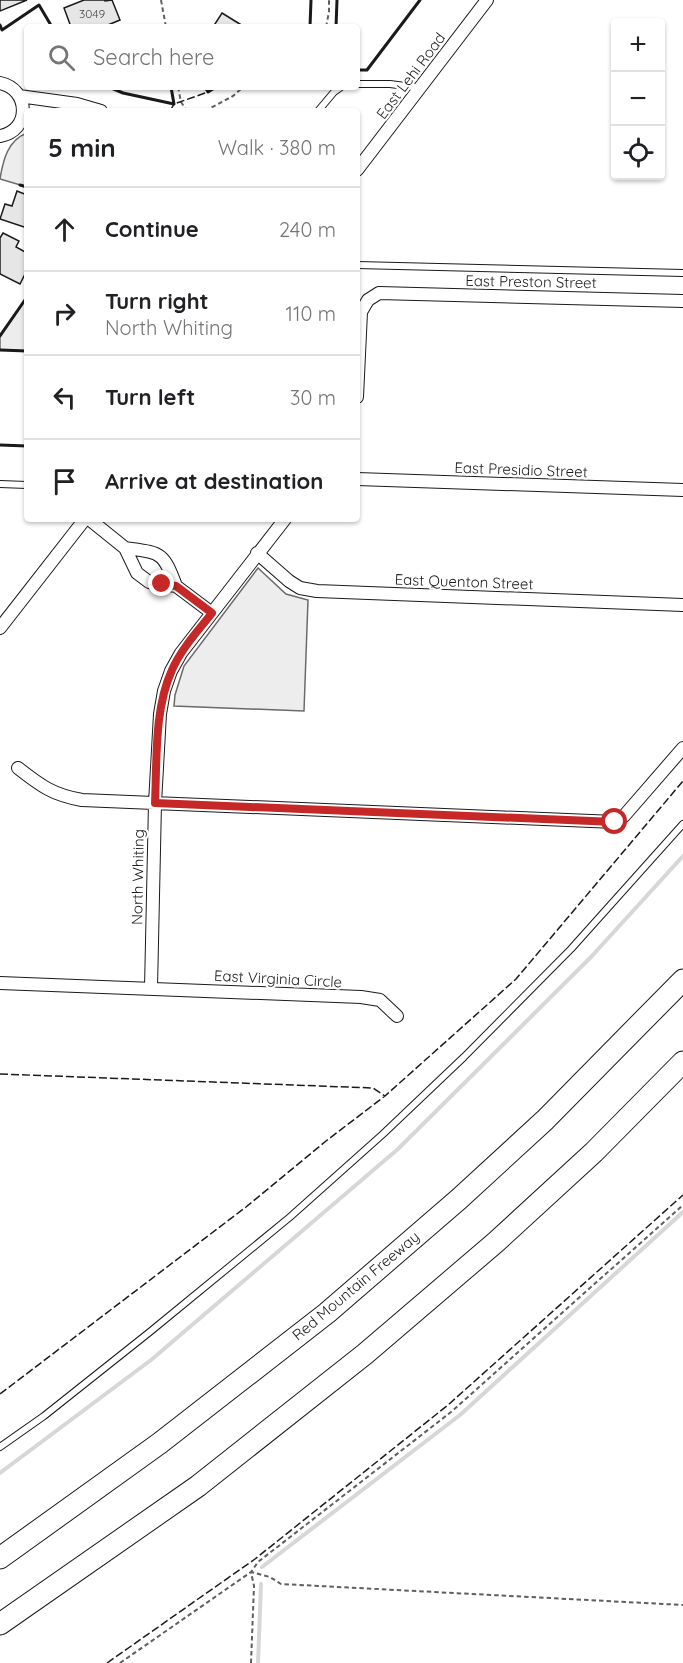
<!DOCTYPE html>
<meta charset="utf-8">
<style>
body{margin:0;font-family:Quicksand,sans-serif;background:#f6f6f6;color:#202124}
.controls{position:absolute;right:18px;top:18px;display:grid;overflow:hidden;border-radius:6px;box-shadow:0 2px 4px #0004}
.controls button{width:54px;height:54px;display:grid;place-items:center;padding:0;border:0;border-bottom:2px solid #e0e0e0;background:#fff;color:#202124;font:30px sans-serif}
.stop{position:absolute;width:18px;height:18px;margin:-14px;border:4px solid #c62828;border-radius:50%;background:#fff}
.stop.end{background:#c62828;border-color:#fff;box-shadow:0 2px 6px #0008}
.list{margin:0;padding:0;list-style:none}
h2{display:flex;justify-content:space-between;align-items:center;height:78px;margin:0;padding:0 24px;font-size:26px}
h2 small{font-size:20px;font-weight:400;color:#757577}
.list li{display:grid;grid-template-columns:39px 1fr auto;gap:18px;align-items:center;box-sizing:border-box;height:84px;padding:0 24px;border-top:2px solid #e0e0e0}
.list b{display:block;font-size:22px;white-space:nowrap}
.list p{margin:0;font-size:20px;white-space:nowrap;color:#757577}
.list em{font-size:20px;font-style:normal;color:#757577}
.icon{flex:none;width:33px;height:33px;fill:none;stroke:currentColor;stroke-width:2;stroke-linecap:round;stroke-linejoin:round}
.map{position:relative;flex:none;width:683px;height:1663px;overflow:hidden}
.search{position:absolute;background:#fff;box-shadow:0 2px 4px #0004;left:24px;top:24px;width:336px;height:66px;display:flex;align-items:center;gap:15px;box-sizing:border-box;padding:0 21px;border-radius:6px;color:#757577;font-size:22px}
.panel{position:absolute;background:#fff;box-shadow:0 2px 4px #0004;left:24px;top:108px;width:336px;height:414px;border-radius:6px}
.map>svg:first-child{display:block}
.park{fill:#ededed;stroke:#6a6a6a;stroke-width:1.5}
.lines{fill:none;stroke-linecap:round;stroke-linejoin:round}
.stream{stroke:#d7d7d7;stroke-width:4}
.building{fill:#e6e6e6;stroke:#1a1a1a;stroke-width:1.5}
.lane-casing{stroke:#1a1a1a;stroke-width:8}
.street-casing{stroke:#1a1a1a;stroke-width:14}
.highway-casing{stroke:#1a1a1a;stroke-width:23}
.path{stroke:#5f5f5f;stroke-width:2;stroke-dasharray:4.5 3;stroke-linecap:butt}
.lane{stroke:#fff;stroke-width:6}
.street{stroke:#fff;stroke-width:12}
.highway{stroke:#fff;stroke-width:21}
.fence{stroke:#1a1a1a;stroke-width:1.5;stroke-dasharray:8 3;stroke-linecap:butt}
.wall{stroke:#1a1a1a;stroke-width:3}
.route{stroke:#c62828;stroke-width:8}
.labels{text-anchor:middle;stroke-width:4.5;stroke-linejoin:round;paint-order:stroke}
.number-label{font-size:12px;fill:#4d4d4d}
.street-label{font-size:15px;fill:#1a1a1a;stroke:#fff}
</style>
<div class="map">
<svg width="683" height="1663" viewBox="0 0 683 1663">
<rect width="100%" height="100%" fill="#fff"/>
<path class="park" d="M27 133V187L0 179C3 160 8 140 27 133Z
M27 297V351L0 350V336Z
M258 568 286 594 308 600 304 711 174 706 175 695 184 666Z"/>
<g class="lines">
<path class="stream" d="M0 1473 151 1360 398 1149 591 957 683 856
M262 1567 460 1415 683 1212
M258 1663 261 1584"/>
</g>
<path class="building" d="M0 0H27L0 11Z
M84 0H104L105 1 112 0 120 20 103 27H71L64 8Z
M222 13 243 26 242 27H213Z
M17 191 27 195V228L0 219 5 204 12 206Z
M3 233 19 241 16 247 27 253V270L20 284 0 274V238Z"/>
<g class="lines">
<g class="lane-casing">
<path id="lane" d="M357 84H390L421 88
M318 111 334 92 341 87
M357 265 683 273
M0 484 27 485
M0 1447 44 1416 151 1331 290 1217 383 1134 464 1057 571 949 683 824"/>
</g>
<g class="street-casing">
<path id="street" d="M0 83C30 89 31 131 0 136
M19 96 77 104 101 111
M357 170 487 0
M357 397 361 312 368 300 379 293 683 301
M357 479 683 490
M89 519 125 548 137 573 149 582 176 586 212 613
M125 548C161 553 163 551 176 586
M257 553 289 581 300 588 317 591 683 605
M0 628 85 519
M18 768C41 786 53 795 82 800L615 822 624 816 683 748
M0 983 361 997 380 1000 397 1016
M151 988 155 803 160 714 164 691 171 671 181 653 285 519"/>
</g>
<g class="highway-casing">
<path id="highway" d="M0 1558 160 1443 327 1313 459 1199 545 1120 683 980
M0 1624 198 1486 365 1354 496 1242 594 1152 683 1062"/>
</g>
<path class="path" d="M161 0 166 27
M326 27 329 12V0
M178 87 181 102 187 111
M205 111 233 96 243 87
M120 1663 251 1572 258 1562 451 1412 683 1205
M251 1663 254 1586 251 1572 270 1577 281 1584 683 1605"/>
<use href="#lane" class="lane"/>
<use href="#street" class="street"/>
<use href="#highway" class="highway"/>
<path class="fence" d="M170 111 174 104 208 92
M0 1074 373 1088 385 1096
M0 1394 246 1207 326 1141 385 1096 516 979 683 781
M107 1663 255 1559 448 1405 683 1195"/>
<path class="wall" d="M0 25 2 30 39 5 52 27
M310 27 311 0
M336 27 337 0
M357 70H367L420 0
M109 87 123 93 174 104 171 87
M205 87 208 92 216 87
M20 185 27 187
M0 336 27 297
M0 350 27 351
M0 445 27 446"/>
</g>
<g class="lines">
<path class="route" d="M162 584 176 586 212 613C198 631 181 649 172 670 154 709 157 761 155 803L615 822"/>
</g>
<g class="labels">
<g class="number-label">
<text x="92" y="18">3049</text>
</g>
<g class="street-label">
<text transform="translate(411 76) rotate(-53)" y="5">East Lehi Road</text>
<text transform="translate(531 282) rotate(1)" y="5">East Preston Street</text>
<text transform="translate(521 470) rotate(2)" y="5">East Presidio Street</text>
<text transform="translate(464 582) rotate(2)" y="5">East Quenton Street</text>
<text transform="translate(138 877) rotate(-89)" y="5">North Whiting</text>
<text transform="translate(278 979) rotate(3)" y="5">East Virginia Circle</text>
<text transform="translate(356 1286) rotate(-40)" y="5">Red Mountain Freeway</text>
</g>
</g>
</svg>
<div class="controls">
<button>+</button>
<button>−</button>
<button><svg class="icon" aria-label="locate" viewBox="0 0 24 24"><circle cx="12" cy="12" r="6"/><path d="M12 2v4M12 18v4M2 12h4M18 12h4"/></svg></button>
</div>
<div class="stop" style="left:615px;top:822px"></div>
<div class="stop end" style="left:162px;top:584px"></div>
<div class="search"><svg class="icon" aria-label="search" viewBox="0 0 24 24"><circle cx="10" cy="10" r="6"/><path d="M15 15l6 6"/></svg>Search here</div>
<section class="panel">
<h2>5 min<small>Walk · 380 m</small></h2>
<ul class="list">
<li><svg class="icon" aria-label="ahead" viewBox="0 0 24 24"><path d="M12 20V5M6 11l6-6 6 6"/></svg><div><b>Continue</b></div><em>240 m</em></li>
<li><svg class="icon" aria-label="right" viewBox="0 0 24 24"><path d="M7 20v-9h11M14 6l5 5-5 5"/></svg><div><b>Turn right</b><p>North Whiting</p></div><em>110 m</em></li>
<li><svg class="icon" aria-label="left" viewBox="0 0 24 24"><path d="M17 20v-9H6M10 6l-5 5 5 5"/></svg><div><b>Turn left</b></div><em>30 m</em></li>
<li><svg class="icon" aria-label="arrive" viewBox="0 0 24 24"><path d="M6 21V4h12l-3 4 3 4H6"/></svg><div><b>Arrive at destination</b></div></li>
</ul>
</section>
</div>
